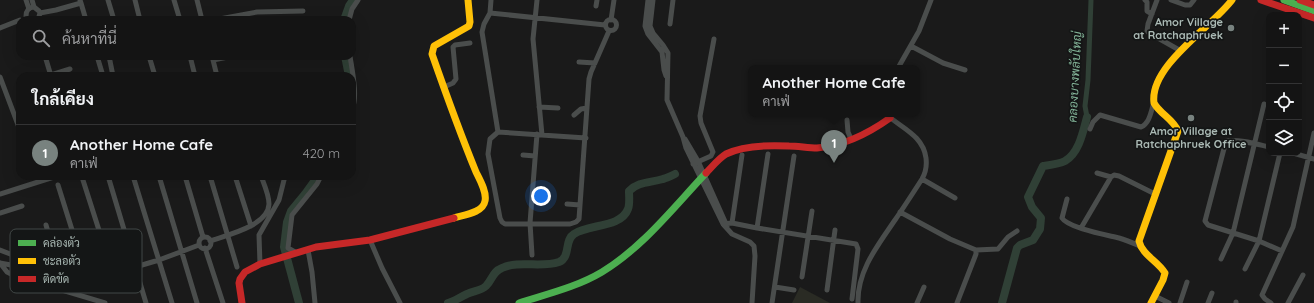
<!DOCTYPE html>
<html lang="th">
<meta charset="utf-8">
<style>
body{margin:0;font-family:Quicksand,Sarabun,sans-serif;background:#212122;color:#f1f3f6}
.controls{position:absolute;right:12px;top:12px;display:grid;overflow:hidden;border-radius:8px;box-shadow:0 4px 16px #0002}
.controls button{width:36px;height:36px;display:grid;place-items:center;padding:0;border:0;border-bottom:1px solid #333334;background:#141414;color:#f1f3f6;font:20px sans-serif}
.you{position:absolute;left:541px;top:196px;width:14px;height:14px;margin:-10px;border:3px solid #fff;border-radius:50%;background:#1a73e8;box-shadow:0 0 0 6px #1a73e833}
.badge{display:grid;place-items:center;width:26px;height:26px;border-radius:50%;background:#78827f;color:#fff;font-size:13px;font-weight:700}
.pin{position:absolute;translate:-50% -33px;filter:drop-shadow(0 1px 2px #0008)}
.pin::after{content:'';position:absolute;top:21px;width:14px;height:12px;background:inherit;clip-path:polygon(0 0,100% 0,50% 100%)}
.popup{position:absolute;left:748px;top:65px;width:172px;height:52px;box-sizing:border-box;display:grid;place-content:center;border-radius:8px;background:#141414;filter:drop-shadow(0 1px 3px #0005);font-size:13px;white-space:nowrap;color:#9d9ea0}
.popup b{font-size:15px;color:#f1f3f6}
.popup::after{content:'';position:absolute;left:50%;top:100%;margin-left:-8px;border:8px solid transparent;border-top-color:#141414}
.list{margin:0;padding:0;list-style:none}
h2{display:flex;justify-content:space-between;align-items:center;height:52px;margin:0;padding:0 16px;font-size:17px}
h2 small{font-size:13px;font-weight:400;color:#9d9ea0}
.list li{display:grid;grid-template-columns:26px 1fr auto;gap:12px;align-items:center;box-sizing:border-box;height:56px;padding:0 16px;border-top:1px solid #333334}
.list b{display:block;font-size:15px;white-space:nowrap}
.list p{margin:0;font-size:13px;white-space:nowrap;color:#9d9ea0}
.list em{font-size:13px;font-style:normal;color:#9d9ea0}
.icon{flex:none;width:22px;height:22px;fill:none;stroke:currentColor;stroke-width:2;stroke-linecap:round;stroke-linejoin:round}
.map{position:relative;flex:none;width:1314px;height:303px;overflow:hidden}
.search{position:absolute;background:#141414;box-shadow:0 4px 16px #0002;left:16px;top:16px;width:340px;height:44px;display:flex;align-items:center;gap:10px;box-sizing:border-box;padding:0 14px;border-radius:12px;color:#9d9ea0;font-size:15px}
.panel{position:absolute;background:#141414;box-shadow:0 4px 16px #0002;left:16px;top:72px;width:340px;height:108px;border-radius:12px}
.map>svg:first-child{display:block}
.green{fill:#2a2b24}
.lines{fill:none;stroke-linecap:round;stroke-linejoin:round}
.canal{stroke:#304036;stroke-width:5}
.river{stroke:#304036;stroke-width:8}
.street{stroke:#4a4d4c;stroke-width:5}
.fast{stroke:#4caf50;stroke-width:7}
.slow{stroke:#ffc107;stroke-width:7}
.jam{stroke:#c62828;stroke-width:7}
.poi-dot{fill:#78827f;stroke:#141616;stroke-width:1.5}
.labels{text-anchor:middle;stroke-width:3.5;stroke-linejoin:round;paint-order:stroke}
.poi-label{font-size:11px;font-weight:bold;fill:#abbab5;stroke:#141616;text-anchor:end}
.water-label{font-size:12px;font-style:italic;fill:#83b498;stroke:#141616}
.key{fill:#141616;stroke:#414746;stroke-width:1}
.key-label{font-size:11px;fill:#abbab5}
</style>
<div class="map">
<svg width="1314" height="303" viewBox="0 0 1314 303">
<rect width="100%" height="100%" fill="#1a1a1a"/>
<path class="green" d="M800 287 830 303H792Z"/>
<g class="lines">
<path class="canal" d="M1087 117 1085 106 1088 80 1091 0"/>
<path class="river" d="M344 20 349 6 353 0
M345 56 349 76
M299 303 284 247 287 222 291 211 305 194 318 176
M448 303C455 301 460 297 467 294 473 291 481 291 486 286 493 279 492 272 502 268 519 260 541 268 559 262 571 257 564 240 574 234 588 224 621 228 628 209 630 204 629 196 629 191 639 181 650 183 663 179 667 178 671 176 675 174
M1002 303 1017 248 1020 245 1033 240 1040 229 1041 218 1032 207 1028 197 1043 166C1050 165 1059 164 1065 161 1079 153 1083 132 1087 117"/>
<path class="street" d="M26 0 29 9
M32 0 34 7 39 11 40 13 38 20
M108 0 114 20
M135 0 140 20
M174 0 180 20
M197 0 202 20
M491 0 490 13 484 24 482 32 498 132 490 139 488 154 500 218 502 222 505 224H570L576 222 579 219 589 79 591 72 609 31
M537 0 533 39 542 135
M648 0 645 26 648 34 662 52 664 70 666 76
M653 0 650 26 653 33 663 45 668 53 667 100 683 137 686 148 723 224 732 234 750 242 754 246 755 256 752 303
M1145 0 1147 2V11L1152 14
M1157 0 1148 24 1147 31 1149 33 1181 51
M1171 0 1185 5H1190L1194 0
M81 3 86 20
M596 6 597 0
M40 13 56 10 81 3 80 0
M490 13 605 25
M605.5 25a5.5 5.5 0 1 1 11 0a5.5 5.5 0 1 1-11 0Z
M28 20 26 16C26 11 29 7 34 7
M214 20 257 12 303 11
M349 20 352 9 358 0
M611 20 614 0
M670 24 673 0
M0 28 20 20
M911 46 943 63 965 70
M45 56 51 76
M97 56 103 76
M109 56 113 76
M149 56 155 76
M190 56 195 76
M212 56 217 76
M350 56C352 70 358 97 352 109
M213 60 233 56
M579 62 595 63
M898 68 919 31 931 0
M51 75 70 69
M0 77 20 130
M444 87 453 83 456 79 453 47 455 45 470 43
M539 107 558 108
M574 115 581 109 587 108
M847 120 848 132 851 139
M1090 129 1093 122 1100 115 1141 127C1150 123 1151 111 1154 102
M498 132 586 138
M685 139 698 161 727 226
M1269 147C1256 144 1240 139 1226 141L1205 221 1208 225 1259 241 1282 251
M1293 153 1314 159
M523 155 535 156
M693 164 711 156 713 152 701 123 700 116 714 39
M1097 173 1111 177
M108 176 146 303
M133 176 172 303
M159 176 197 303
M185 176 203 237
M210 176 237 267
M235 176 251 226
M82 177 113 274
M922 179 955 198
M58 185 88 281
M0 194 57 176
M1067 199 1062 218C1068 228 1107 235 1119 238 1126 240 1133 243 1140 246
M567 204 580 205
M900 212 950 239 976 250V254L957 303
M0 213 22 206
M732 223 742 155
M723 224 732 223 757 228 856 244 858 249 852 299
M46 225 62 280
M757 228 768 154
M1081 228 1111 177 1114 175 1119 176 1155 194
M22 233 35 268
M199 243a6 6 0 1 1 12 0a6 6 0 1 1-12 0Z
M370 240 382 268 400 303
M210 241C227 235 268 226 269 204 269 195 264 184 261 176
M205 248 223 303
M0 250 18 257
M308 250 312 272 315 303
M976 250 998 249 1008 237 1017 231
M295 252 288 248 292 215 317 184 321 176
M532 255 530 223 537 134
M21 258 26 264 62 280 88 281 159 260 199 245
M1221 259 1233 233 1264 104
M0 263 7 272 15 276 105 303
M0 263 16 266
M260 264 259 235 279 200 285 176
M1245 269 1259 241 1280 153
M802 277 812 211
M775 287 794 290
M827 290 835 230
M1155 296 1169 303
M772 303 794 156
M858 303C857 271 878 245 895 220 904 207 913 193 922 179 926 172 927 166 926 158 923 135 901 128 886 114
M917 303 924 287
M1180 303 1187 282
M1208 303 1212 293
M1236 303V302
M1271 303 1265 299 1262 295 1293 227 1314 133
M1288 303 1303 275"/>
<path class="fast" d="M1284 0 1314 11
M519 303C547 294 577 287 602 272 643 247 673 208 706 173"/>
<path class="slow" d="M454 218C463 215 483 213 485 201 487 192 480 180 476 172 460 133 446 94 432 54L434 46 469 26 470 22 468 0
M1151 303 1163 280 1165 273C1158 261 1142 255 1139 241L1178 131C1173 119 1160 114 1154 103 1149 66 1212 27 1232 0"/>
<path class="jam" d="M1261 0 1314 18
M1300 0 1314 5
M706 173C712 167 718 159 726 154 744 145 769 145 789 146 798 146 808 148 817 148 843 146 869 133 890 118
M242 303 239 283 240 279 245 272 260 264 316 247 370 240 454 218"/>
</g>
<g class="poi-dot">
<circle cx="1231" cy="28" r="4"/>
<circle cx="1191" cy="118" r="4"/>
</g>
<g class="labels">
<g class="poi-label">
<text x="1223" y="26">Amor Village<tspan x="1223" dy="13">at Ratchaphruek</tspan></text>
<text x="1191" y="135" text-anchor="middle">Amor Village at<tspan x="1191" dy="13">Ratchaphruek Office</tspan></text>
</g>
<g class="water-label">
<text transform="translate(1075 77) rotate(-87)" y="4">คลองบางพลับใหญ่</text>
</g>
</g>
<rect x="10" y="229" width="132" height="64" rx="6" class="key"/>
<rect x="18" y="240" width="18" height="6" fill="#4caf50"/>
<rect x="18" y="258" width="18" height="6" fill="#ffc107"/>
<rect x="18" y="276" width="18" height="6" fill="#c62828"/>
<g class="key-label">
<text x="43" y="247">คล่องตัว</text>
<text x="43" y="265">ชะลอตัว</text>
<text x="43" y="283">ติดขัด</text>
</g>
</svg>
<div class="controls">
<button>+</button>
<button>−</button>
<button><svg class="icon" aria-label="locate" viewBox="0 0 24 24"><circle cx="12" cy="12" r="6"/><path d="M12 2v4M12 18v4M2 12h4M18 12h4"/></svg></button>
<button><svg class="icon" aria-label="layers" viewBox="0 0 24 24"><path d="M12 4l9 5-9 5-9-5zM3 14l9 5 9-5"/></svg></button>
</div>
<div class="you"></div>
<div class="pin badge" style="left:834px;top:163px">1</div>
<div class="popup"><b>Another Home Cafe</b>คาเฟ่</div>
<div class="search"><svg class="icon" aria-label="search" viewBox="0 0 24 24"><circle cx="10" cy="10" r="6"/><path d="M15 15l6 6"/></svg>ค้นหาที่นี่</div>
<section class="panel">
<h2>ใกล้เคียง<small></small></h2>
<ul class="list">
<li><span class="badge">1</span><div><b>Another Home Cafe</b><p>คาเฟ่</p></div><em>420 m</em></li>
</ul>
</section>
</div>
